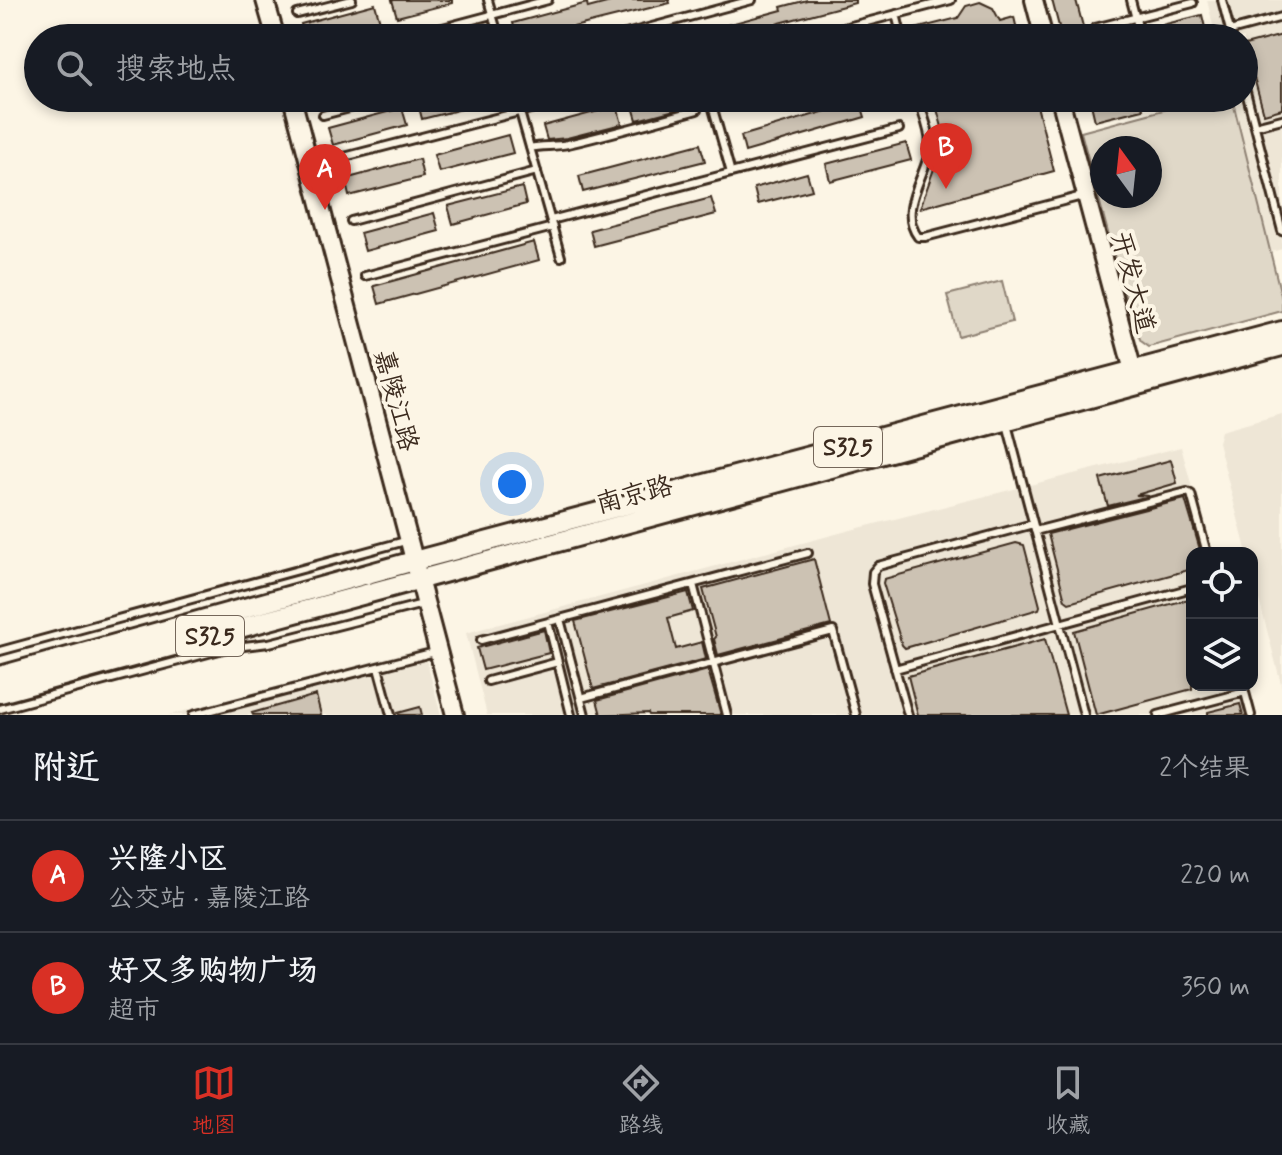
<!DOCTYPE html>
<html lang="zh">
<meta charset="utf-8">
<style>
body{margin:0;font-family:Mynerve,"LXGW WenKai TC",sans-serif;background:#242831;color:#f1f3f6}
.controls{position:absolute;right:24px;bottom:24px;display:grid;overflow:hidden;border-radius:16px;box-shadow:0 4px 12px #0003}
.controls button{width:72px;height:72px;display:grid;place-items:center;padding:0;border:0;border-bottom:2px solid #363941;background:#171b24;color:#f1f3f6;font:40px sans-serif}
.compass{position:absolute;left:1090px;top:136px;width:72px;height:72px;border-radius:50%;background:#171b24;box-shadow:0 4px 12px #0003;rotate:345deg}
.you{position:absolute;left:512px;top:484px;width:28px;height:28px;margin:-20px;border:6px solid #fff;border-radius:50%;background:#1a73e8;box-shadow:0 0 0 12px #1a73e833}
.badge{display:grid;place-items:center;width:52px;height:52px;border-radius:50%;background:#d93025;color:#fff;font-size:26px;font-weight:700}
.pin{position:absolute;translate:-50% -66px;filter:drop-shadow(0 2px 4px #0008)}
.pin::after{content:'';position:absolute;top:42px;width:28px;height:24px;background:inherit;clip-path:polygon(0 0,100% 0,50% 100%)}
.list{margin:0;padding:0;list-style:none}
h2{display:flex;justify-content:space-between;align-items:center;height:104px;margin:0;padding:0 32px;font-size:34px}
h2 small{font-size:26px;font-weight:400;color:#9ea1a6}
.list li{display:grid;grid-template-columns:52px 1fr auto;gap:24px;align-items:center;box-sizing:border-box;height:112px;padding:0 32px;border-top:2px solid #363941}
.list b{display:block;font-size:30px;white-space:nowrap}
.list p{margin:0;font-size:26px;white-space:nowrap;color:#9ea1a6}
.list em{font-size:26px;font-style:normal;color:#9ea1a6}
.icon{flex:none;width:44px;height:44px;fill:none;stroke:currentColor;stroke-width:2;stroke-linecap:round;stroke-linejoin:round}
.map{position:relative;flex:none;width:1282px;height:715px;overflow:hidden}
.search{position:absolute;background:#171b24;box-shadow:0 4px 12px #0003;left:24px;right:24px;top:24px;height:88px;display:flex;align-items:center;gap:20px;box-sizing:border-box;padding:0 28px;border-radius:44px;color:#9ea1a6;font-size:30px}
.sheet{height:328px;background:#171b24}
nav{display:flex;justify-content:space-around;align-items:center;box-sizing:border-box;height:112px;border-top:2px solid #363941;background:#171b24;font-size:22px;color:#9ea1a6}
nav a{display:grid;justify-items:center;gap:4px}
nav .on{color:#d93025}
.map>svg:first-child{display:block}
.built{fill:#eee6d6}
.green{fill:#e0d8c8;stroke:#8e8173;stroke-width:2;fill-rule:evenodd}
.building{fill:#ccc2b3;stroke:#3b2a1e;stroke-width:2}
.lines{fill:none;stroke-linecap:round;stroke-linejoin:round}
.lane-casing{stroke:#3b2a1e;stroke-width:12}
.secondary-casing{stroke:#3b2a1e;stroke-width:22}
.primary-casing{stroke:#3b2a1e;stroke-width:24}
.lane{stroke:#fcf5e5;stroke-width:6}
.secondary{stroke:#fcf5e5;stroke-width:16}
.primary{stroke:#fcf5e5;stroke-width:18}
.labels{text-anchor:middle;stroke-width:8;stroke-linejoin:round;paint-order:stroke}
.shield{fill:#fcf5e5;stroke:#75675a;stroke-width:2}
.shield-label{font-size:24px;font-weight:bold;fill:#3b2a1e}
.street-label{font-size:26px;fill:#3b2a1e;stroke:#fcf5e5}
</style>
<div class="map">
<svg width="1282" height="715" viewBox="0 0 1282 715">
<rect width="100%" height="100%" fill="#fcf5e5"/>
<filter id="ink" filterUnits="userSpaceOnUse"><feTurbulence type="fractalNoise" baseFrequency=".0125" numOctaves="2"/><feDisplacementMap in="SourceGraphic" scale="16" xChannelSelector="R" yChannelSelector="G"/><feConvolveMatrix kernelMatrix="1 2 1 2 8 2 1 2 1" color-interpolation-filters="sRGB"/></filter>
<g filter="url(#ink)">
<path class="built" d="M1207 0H1282V249L1271 252 1231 98H1244V38H1216Z
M1282 414V687L1252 573V553H1247L1218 442 1221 431Z
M1181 447 1210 553H1192V685H1245L1253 715H487L466 633 847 531Z
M423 648 441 715H169Z"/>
<path class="green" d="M1208 98H1232L1282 299V311L1149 347 1141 341 1132 322 1081 132ZM1102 148H1150V196H1102Z
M1002 281 1012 322 958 336 947 295Z"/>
<path class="building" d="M392 0H452V3L397 17Z
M618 0H669L670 3 529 38H517L513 23 587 3 588 8Z
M807 0H855V3L772 25 773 29 739 38H714L712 29 782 10 781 7Z
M1052 0H1076L1086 38H1062Z
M980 2 993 8 1000 21 1014 17 1019 38H918L915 29 958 18 966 6Z
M375 4 380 22 320 38H305L301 24Z
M1202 15 1206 32 1181 38H1147L1146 29Z
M1282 35V109L1264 114 1245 45Z
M436 98H493L494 101 422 119 418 103Z
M652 98H684L686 107 637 120 632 103Z
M934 98H1035L1054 171 920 208 945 138Z
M1115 98H1140L1143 109 1095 121 1091 104Z
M860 101 865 117 745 152 741 136Z
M617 106 622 124 567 138 547 140 543 126Z
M402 108 407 125 333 145 328 128Z
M508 135 513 153 439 172 434 155Z
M906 143 911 160 830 181 826 164Z
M700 144 705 161 583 192 579 176Z
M419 159 423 177 349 196 345 179Z
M807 173 812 190 758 204 754 188Z
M522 187 526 204 453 224 448 206Z
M711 198 716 214 594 246 590 230Z
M434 213 439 231 365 251 360 233Z
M534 242 539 260 379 304 374 286Z
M1171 460 1177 483 1136 495 1149 496 1108 506 1100 479Z
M1185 499 1201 553H1192V569L1069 603 1065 600 1048 534Z
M1016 543 1024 545 1040 606 1039 609 905 648 902 645 883 583 884 579Z
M814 559 831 625 718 655 714 639 716 637 703 589Z
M688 592 693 611 668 618 676 649 702 642 706 659 593 689 575 621Z
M1192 598V689L1096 715 1074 631Z
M544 630 549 653 483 670 477 648Z
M1045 639 1066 715H918L908 676Z
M708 670 721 715H649L648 713 601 715 597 700Z
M316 695 321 715H253L252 713Z
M1240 704 1243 715H1208V712Z
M420 707 422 715H399L398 713Z"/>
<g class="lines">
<g class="lane-casing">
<path id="lane" d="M488 0 499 38
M1131 0 1141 38
M1222 0 1232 38
M297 14 352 0
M896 14 902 38
M1095 28 1193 3
M1230 31 1282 17
M405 38 548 0
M611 38 752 0
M805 38 951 0
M1244 84 1282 231
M516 98 561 257
M710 98 731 173
M918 98C922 113 931 132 930 147 927 175 897 209 918 237H925L1086 195
M712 104 733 98
M323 115 388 98
M1255 126 1282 119
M530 148C543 145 554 147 568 144 611 134 654 122 697 110
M313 165 573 98
M551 220 899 129
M351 221 537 171
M365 276 553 227
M1007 424 1084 715
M1035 531 1187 492 1191 494 1207 553
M693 584 727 715
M560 619 585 715
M548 622 571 715
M481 640 808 553
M0 651 409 540
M378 667 391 715
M895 669 1192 588
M488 681 558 662
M1243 685 1251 715
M581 698 833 631 856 715
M0 709 227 648 269 643 423 604
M193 715 435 652
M908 715 872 584 873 572 878 566 1033 524
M1158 715 1245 692"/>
</g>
<g class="secondary-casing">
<path id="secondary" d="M265 0 276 38
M1034 0 1044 38
M292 98 455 715
M1060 98 1136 382"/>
</g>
<g class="primary-casing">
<path id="primary" d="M0 676 414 561 1282 331
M0 693 1282 346"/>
</g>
<use href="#lane" class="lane"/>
<use href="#secondary" class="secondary"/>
<use href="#primary" class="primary"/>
</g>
</g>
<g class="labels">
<g class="shield">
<rect x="814" y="427" width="68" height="40" rx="6"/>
<rect x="176" y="616" width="68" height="40" rx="6"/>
</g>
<g class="shield-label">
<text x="848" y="455">S325</text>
<text x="210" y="644">S325</text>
</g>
<g class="street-label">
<text transform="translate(1134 282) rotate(75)" y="9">开发大道</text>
<text transform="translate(397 400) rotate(75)" y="9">嘉陵江路</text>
<text transform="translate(634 494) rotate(-15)" y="9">南京路</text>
</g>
</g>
</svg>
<div class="controls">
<button><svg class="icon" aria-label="locate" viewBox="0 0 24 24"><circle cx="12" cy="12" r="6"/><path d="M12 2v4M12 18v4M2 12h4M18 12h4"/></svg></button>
<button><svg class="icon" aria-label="layers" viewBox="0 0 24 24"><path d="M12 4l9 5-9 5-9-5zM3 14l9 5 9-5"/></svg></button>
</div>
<svg class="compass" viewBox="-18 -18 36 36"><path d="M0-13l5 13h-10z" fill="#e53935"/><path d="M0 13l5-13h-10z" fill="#9ea1a6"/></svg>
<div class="you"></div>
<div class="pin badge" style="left:325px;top:210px">A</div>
<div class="pin badge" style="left:946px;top:189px">B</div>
<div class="search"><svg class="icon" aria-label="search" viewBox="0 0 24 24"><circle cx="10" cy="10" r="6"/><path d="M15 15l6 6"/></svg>搜索地点</div>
</div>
<section class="sheet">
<h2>附近<small>2个结果</small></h2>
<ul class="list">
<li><span class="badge">A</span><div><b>兴隆小区</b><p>公交站 · 嘉陵江路</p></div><em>220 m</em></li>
<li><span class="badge">B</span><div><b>好又多购物广场</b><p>超市</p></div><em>350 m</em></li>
</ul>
</section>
<nav>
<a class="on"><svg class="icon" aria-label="map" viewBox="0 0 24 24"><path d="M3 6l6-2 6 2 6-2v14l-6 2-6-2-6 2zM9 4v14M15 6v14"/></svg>地图</a>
<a><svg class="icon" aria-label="directions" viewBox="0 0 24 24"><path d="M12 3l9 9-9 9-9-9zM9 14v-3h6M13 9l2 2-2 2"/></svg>路线</a>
<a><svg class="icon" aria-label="saved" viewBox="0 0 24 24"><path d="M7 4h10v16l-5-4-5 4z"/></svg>收藏</a>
</nav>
